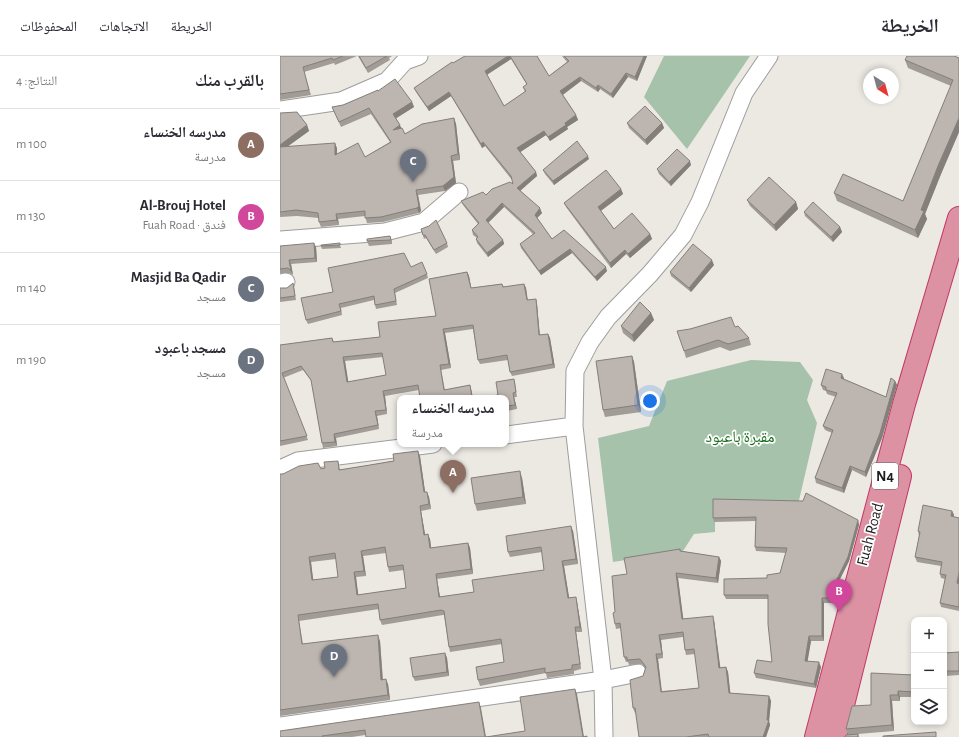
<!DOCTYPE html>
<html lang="ar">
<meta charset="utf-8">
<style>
body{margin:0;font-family:"Alegreya Sans","Noto Naskh Arabic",sans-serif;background:#f7f7f7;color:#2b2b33;direction:rtl}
.controls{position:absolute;right:12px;bottom:12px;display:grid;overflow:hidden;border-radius:8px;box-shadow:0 2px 6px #0003}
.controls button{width:36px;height:36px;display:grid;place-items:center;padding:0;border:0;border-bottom:1px solid #e1e1e2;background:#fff;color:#2b2b33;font:20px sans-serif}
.compass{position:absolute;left:583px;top:12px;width:36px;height:36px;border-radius:50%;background:#fff;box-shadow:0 2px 6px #0003;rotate:144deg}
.you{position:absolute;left:370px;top:345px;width:14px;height:14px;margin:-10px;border:3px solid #fff;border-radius:50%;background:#1a73e8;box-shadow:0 0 0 6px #1a73e833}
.badge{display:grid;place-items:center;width:26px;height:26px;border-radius:50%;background:#2563eb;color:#fff;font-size:13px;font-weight:700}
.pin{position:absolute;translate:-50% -33px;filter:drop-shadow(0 1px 2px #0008)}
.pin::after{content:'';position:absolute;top:21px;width:14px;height:12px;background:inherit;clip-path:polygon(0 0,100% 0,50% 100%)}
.popup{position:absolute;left:117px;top:339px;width:112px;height:52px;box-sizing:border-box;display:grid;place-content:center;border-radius:8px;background:#fff;filter:drop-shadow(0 1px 3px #0005);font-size:13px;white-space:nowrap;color:#7c7c81}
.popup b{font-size:15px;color:#2b2b33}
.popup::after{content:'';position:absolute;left:50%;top:100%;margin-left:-8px;border:8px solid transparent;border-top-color:#fff}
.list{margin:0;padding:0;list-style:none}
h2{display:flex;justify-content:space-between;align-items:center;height:52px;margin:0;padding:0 16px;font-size:17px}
h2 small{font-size:13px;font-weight:400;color:#7c7c81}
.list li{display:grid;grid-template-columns:26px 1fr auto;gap:12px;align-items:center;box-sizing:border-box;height:72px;padding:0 16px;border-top:1px solid #e1e1e2}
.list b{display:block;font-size:15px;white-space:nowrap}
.list p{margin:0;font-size:13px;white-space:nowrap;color:#7c7c81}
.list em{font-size:13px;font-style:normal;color:#7c7c81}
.icon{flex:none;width:22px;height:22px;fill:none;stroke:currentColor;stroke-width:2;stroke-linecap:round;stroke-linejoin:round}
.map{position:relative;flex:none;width:679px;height:681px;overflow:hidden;direction:ltr}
header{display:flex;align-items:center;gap:24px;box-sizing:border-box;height:56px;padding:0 20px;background:#fff;border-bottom:1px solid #e1e1e2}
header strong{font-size:19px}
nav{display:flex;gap:22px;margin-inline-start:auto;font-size:14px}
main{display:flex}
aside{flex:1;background:#fff}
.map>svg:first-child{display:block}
.cemetery{fill:#a6c2aa}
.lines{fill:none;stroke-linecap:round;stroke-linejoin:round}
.minor-casing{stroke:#9d9d9d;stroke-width:19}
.highway-casing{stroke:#c3376a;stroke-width:24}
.minor{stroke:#fff;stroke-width:17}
.highway{stroke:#dc92a2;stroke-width:22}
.wall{fill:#a29c97;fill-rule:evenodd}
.shaded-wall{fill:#847f7b}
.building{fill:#bcb5b0;stroke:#847f7b;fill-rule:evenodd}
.labels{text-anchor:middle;stroke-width:3.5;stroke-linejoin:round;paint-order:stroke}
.shield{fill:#fff;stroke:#606060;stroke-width:1}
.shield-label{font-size:15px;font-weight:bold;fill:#1c1c1c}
.park-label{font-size:16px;fill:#176d1c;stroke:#fff}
.street-label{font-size:16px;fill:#1c1c1c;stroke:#fff}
</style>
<header>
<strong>الخريطة</strong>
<nav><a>الخريطة</a><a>الاتجاهات</a><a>المحفوظات</a></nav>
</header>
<main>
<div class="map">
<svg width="679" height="681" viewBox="0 0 679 681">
<rect width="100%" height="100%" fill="#ece9e3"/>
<path class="cemetery" d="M384 0H470L407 93 364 41Z
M471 304 520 306 533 324 527 344 537 367 517 453 435 449V476L414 478 403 495 333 506 318 382 369 370 387 325Z"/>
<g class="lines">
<g class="minor-casing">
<path id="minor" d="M0 54 61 45 107 25 125 5 139 0
M0 184 105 176 144 166 179 136
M0 227 6 226
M226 379 294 370
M0 413 18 405 153 388
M0 670 323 624 358 617
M324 681 323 624 294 370 295 315 310 286 328 261 370 218 403 179 420 146 464 37 489 0"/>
</g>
<g class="highway-casing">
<path id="highway" d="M536 681 624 348 679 162
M555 681 620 420"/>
</g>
<use href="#minor" class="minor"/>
<use href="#highway" class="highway"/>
</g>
<path class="wall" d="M0 0H77L55 9 54 7 24 16 31 39 0 44Z
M78 0H112L109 2 110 4 88 17Z
M185 0H257L269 20 287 6 282 0H367L357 25 348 21 333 42 320 33 318 36 301 25 283 39 296 59 298 64 287 71 288 73 270 85 266 79 240 96 256 116 257 120 240 134 262 157 257 162 272 183 284 174 327 215 317 225 292 197 261 219 241 192 240 188 253 178 224 151 208 167 223 184 224 188 208 201 197 187 196 183 197 182 193 179 192 174 198 168 183 149 181 145 206 139 233 128 232 124 205 90 202 92 171 40 149 55 136 36 134 32ZM231 3 247 29 243 31 245 36 224 50 207 19Z
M679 2V76L661 118 645 158 647 163 638 182 557 145 554 137 623 145 671 30 628 12 625 4Z
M98 35 132 46 134 51 116 62 121 72 125 78 174 62 176 68 180 104 173 105 176 127 165 135 138 139 141 155 139 157 103 166 87 167 85 160 58 163 59 169 41 171 39 166V162L17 160 0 161V57L27 69 29 75 8 90 57 92V98L85 101 110 86 91 58 61 71 52 51 63 49Z
M347 67H382L384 72 367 89 349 72Z
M309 103 274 129 265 118 263 114Z
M411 109 391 130 379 118 377 113Z
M341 133 343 138 321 155 334 173 370 178 372 183 350 202 346 198 331 212 286 151 284 147Z
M467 144 516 146 518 153 496 175 470 150Z
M524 156 560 171 562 176 553 186 525 160Z
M141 173 167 187 168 191 156 198 146 182 144 183Z
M110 180 112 185V188L89 190 87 185Z
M60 189 61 192 42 193 41 190Z
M0 190 36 191 37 206 11 208 13 219 9 217H0Z
M434 209 411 236 391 220 390 216Z
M131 211 147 218 148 222 115 237 117 249 96 253 94 244 61 252 62 259 28 268 26 264 53 236Z
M187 216 189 220 191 232 222 228 224 231 244 228 246 232 248 244 256 243 257 248 260 279 268 278 270 282 275 312 232 320 230 316 228 304 200 308 198 304 193 273 165 277 171 312 161 314 165 334 190 329 191 333 193 342H140L139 334 105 340 107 358 97 360 99 373 56 382 57 390 43 392 42 387 32 326 23 314 3 322 28 384 0 390V289L52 282 54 286 100 281 98 266 156 260 149 223ZM103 301 106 319 68 326 65 305Z
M13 227 14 231 16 244 0 246V232H7Z
M371 257 374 264 354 286 343 277 341 270Z
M455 271 469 282 471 289 450 295 440 291 406 302 404 295Z
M352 300 354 306 361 356 325 361 323 354Z
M564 322V323L606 341 615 325 617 329 602 382 586 421 572 414 564 437 536 427 535 422 552 377 545 374 543 370 556 341 547 338 546 335 543 334 541 329Z
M234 323 235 327 237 341H234L237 353 226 355V342L218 339Z
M140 400 145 436 149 441 151 453 141 455 145 478 150 483 151 492 188 487 190 492 193 518 157 523 160 541 194 536 264 514 262 496 230 501 228 496 293 475 298 508 284 510 289 542 297 546 302 576H296L301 613 294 615V618L267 622 266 617 200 630 198 624 224 606 222 588 170 596 169 591 164 559H163L102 569 100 564 99 553 19 565 23 588 100 585 103 624 108 628 110 644 0 660V418L41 413 45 412 58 405 60 414 90 409ZM106 497 108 511 109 516 124 514 126 532 78 539 76 521 86 520 83 500ZM56 503 58 521 33 524 31 506Z
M242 422 246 448 197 455 195 448Z
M433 443 578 464 579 469 569 505 557 529 558 547H544V585H531L527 605 541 611 536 632 476 622 474 617 492 606 488 543H446L444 539 500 517 506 497 476 495 475 491 476 465 434 466 433 462Z
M672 455 674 459 673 461 679 462V555L661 551 660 547 665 523 661 522 660 518 661 510 637 506 635 501 639 480 638 475Z
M400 493 401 495 439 501 441 505 438 527 398 522 403 563 434 564 440 612 446 611 448 616 450 637 489 640 491 645 489 665 490 669 486 681H359L356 656 355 657 353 652 363 620 365 613 362 608 349 609 348 606H346L344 601 341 572 336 573 335 568V556L347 518ZM403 581 405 594 406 599 415 598 419 632 382 635 378 603 383 602 381 584Z
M679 596V619L665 620 664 618V597Z
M165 597 167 602 169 620 135 625 133 621Z
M634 619V641H620V645H612L614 675 578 678 579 681H564L568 679 566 673 591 649Z
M201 652 85 679 72 681H0Z"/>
<path class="shaded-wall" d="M228 0H230L231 3 206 19 205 15Z
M364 0H367L357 25 355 21Z
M346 17 348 21 333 42 331 38Z
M300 21 301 25 282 39 280 35Z
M318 29 320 33 318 36 316 32Z
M169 36 171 40 149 55 147 51Z
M132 46 134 51 115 63 113 58Z
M296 59 298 64 287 71 288 73 270 85 268 81 285 67Z
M174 62 176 68 180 104 178 98Z
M679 62V76L661 118 645 158 647 163 638 182 635 174 641 154 658 110Z
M382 67 384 72 367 89 365 84Z
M27 69 29 75 0 96V89Z
M120 69 122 74H113Z
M264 75 266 79 239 97 237 92Z
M203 86 205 90 202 92 201 88Z
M55 87 57 92V104L55 99Z
M171 100 173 105 176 127 165 135 163 130Z
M308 100 309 103 274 129 273 125Z
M410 105 411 109 391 130 389 126Z
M256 116 257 120 239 136 237 132Z
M341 133 343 138 319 156 318 151Z
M136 134 138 139 141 155 139 157 137 152Z
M516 146 518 153 496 175 494 169Z
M222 147 224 151 207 168 206 164Z
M260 152 262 157 256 163 255 159Z
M56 158 58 163 59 169 57 164Z
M560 171 562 176 553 186 551 181Z
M370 178 372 183 350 202 348 198Z
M223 184 224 188 208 201 207 197Z
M34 187 36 191 37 206 35 202Z
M290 193 292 197 261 219 259 215Z
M345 194 346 198 331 212 330 207Z
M9 204 11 208 13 219 11 215Z
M432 204 434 209 411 236 409 232Z
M326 211 327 215 317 225 315 221Z
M187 216 189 220 192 236Z
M244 228 246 232 248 249 247 244Z
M256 243 257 248 260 284 259 279Z
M371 257 374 264 354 286 352 279Z
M163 273 165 277 171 312 169 308Z
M268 278 270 282 275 312 273 308Z
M352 300 354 306 361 356 358 349Z
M63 301 65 305 69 330 67 326Z
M562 318 564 322 563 326 561 322Z
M615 325 617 329 602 382 586 421 585 416Z
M190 329 191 333 193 342H192Z
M103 335 105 340 107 358 106 354Z
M233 337 237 353 235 349Z
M95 355 97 360 99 373 98 369Z
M54 378 56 382 57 390 55 386Z
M138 395 140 400 146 442 144 436Z
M570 410 572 414 564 437 562 432Z
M240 415 242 422 246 448 243 441Z
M147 436 149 441 151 453 149 448Z
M140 450 141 455 146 484 144 479Z
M672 455 674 459 672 465 671 460Z
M578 464 579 469 569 505 557 529 558 547 556 542V525Z
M291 470 293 475 298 508 296 503Z
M148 478 150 483 152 498 150 492Z
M188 487 190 492 193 518 191 513Z
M81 495 83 500 86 520 84 515Z
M29 501 31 506 34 530 32 524Z
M439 501 441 505 438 527 436 522Z
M282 505 284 510 290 547 288 542Z
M74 516 76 521 79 544 77 539Z
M679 516V529L677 527Z
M396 517 398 522 404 568 402 563Z
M156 518 157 523 161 547 159 541Z
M296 541 297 546 302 576 300 571Z
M542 542 544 547V585L542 580Z
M433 560 434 564 441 616 439 612Z
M295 571 296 576 301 613 300 608Z
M98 579 100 585 103 629 101 624Z
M379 579 381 584 383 602 382 598Z
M529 580 531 585 527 609 525 605Z
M165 597 167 602 169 620 167 616Z
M376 598 378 603 382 640 381 636Z
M539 606 541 611 536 632 534 628Z
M446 611 448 616 451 642 449 637Z
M106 623 108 628 110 644 108 639Z
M295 633 297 638 304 681H303Z
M618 635 620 641V645L618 639Z
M610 639 612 645 614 675 612 669Z
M489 640 491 645 489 665 490 669 486 681H483L487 664Z
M199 646 201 652 206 681H205Z"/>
<path class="building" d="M0 0H63L53 4 52 2 23 11 29 34 0 38Z
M79 0H107L86 12Z
M185 0H228L205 15 224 50 246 35 243 31 247 28 230 0H257L269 20 289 5 284 0H364L355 21 346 17 331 38 318 29 316 32 300 21 280 35 296 59 285 67 286 69 268 81 264 75 237 92 256 116 237 132 260 152 255 159 272 183 284 174 326 211 315 221 290 193 259 215 240 188 255 177 222 147 206 164 223 184 207 197 196 183 198 181 192 174 199 167 181 145 203 136 206 139 212 133 230 126 233 128 231 120 203 86 201 88 169 36 147 51 134 32 172 6 173 7Z
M627 0H674L679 2V62L658 110 641 154 644 155 635 174 554 137 563 118 623 145 673 24 625 4Z
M115 23 132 46 113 58 120 69 113 74 122 72 125 78 142 68 174 62 178 98 171 100 174 121 163 130 136 134 139 150 137 152 101 161 85 162V155L56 158 57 164 39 166 38 157 16 154 0 156V91L55 87V99L78 87 85 101 111 86 89 52 59 66 52 51 63 49 98 34V35Z
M365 50 382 67 365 84 347 67Z
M17 56 27 69 0 89V57Z
M297 85 308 100 273 125 263 114Z
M397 93 410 105 389 126 377 113Z
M326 114 341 133 318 151 334 173 352 157 370 178 348 198 345 194 330 207 284 147Z
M489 121 516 146 494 169 467 144Z
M533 146 560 171 551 181 524 156Z
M156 164 167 187 154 194 145 179H143L141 173 149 170Z
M110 180 111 184 87 185V183Z
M34 187 35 202 9 204 11 215 8 212 0 213V190Z
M60 187V189L41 190V189Z
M413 188 432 204 409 232 390 216Z
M124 197 131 211 142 206 147 218 114 233 116 245 95 249 94 240 59 248 61 255 26 264 21 242 53 236 48 212Z
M187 216 191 232 222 228 223 231 244 228 247 244 256 243 259 279 268 278 273 308 230 316 227 299 198 304 193 269 163 273 169 308 160 309 164 334 190 329 192 342H140L138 329 103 335 106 354 95 355 98 369 54 378 55 386 42 387 31 324 21 310 2 317 27 380 0 385V289L52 282 53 286 100 281 98 266 156 260 149 223ZM102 297 106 319 67 326 63 301Z
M13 227 15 240 0 242V232H7Z
M360 246 371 257 352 279 341 270Z
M451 261 455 271 458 270 469 282 448 288 438 284 404 295 397 275 410 273Z
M352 300 358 349 323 354 316 305Z
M546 313 562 318 561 322 606 341 611 322 615 325 600 377 585 416 570 410 562 432 535 422 553 374 543 370 557 337 546 334V331L541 329Z
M234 323 236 336 233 337 235 349 226 350V342H201L218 339 216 326Z
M138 395 144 436H147L149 448 140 450 144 479 148 478 150 492 188 487 191 513 156 518 159 541 194 536 192 524 264 514 261 491 228 496 226 480 291 470 296 503 282 505 288 542 296 541 300 571H295L300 608 292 609V613L265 617V612L198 624 196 611 224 606 221 583 169 591 164 555 161 554 100 564 98 548 18 559 22 588 98 579 101 624 106 623 108 639 0 654V418H3L19 410 38 407 41 413 45 412 44 406 58 405 59 414 90 409 114 405 113 398ZM105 491 108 511 123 509 126 532 77 539 74 516 84 515 81 495ZM55 497 58 521 32 524 29 501Z
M240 415 243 441 195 448 191 422Z
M526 437 578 464 568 501 556 525V542H542V580H529L525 605 539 606 534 628 474 617 477 604 492 606 488 568V539H444V523L487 522V519L500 517 507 492 475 491 476 461 433 462V443L523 445Z
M643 449 672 455 671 460 679 462V516L677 527 679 528V551L660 547 666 519 660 518 662 506 635 501 640 476 638 475Z
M400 493V495L439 501 436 522 396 517 402 563 433 560 439 612 446 611 449 637 489 640 487 664H489L483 681H429L428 678 406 681H359L355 652H353L350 624 363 620 366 611 360 603 347 604V601H344L340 567 335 568 333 557 335 556 332 520 347 518 344 502ZM403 576 405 594 414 593 419 632 381 636 376 598H382L379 579Z
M679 596V615H664V597Z
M165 597 167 616 133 621 130 602Z
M591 617 634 619V636L618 635V639H610L612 669 566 673 572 650 591 649Z
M295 633 303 681 307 680V681H206L245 675 240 641Z
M199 646 205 681H86L85 674 42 680 43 681H0V675Z
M656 676V681H603V680Z
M578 678V681H564L566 679Z"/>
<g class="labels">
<rect class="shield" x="592" y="407" width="26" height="26" rx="3"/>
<g class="shield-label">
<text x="605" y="425">N4</text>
</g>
<g class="park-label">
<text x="460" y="386">مقبرة باعبود</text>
</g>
<g class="street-label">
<text transform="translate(589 478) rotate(-75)" y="6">Fuah Road</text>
</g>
</g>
</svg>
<div class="controls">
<button>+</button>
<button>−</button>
<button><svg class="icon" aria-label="layers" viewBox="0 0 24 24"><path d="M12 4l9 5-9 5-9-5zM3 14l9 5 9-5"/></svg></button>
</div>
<svg class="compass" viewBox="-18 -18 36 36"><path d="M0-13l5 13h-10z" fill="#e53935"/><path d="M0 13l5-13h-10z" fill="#7c7c81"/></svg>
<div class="you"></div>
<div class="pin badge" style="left:173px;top:437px;background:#8d6e63">A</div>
<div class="popup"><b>مدرسه الخنساء</b>مدرسة</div>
<div class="pin badge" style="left:559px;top:556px;background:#d1479c">B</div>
<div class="pin badge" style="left:133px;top:126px;background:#6b7280">C</div>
<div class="pin badge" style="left:54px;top:621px;background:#6b7280">D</div>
</div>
<aside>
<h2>بالقرب منك<small>النتائج: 4</small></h2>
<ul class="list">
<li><span class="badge" style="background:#8d6e63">A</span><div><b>مدرسه الخنساء</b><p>مدرسة</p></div><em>100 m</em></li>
<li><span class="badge" style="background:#d1479c">B</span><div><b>Al-Brouj Hotel</b><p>فندق · Fuah Road</p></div><em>130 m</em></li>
<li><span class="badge" style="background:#6b7280">C</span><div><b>Masjid Ba Qadir</b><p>مسجد</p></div><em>140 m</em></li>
<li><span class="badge" style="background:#6b7280">D</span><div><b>مسجد باعبود</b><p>مسجد</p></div><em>190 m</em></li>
</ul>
</aside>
</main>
